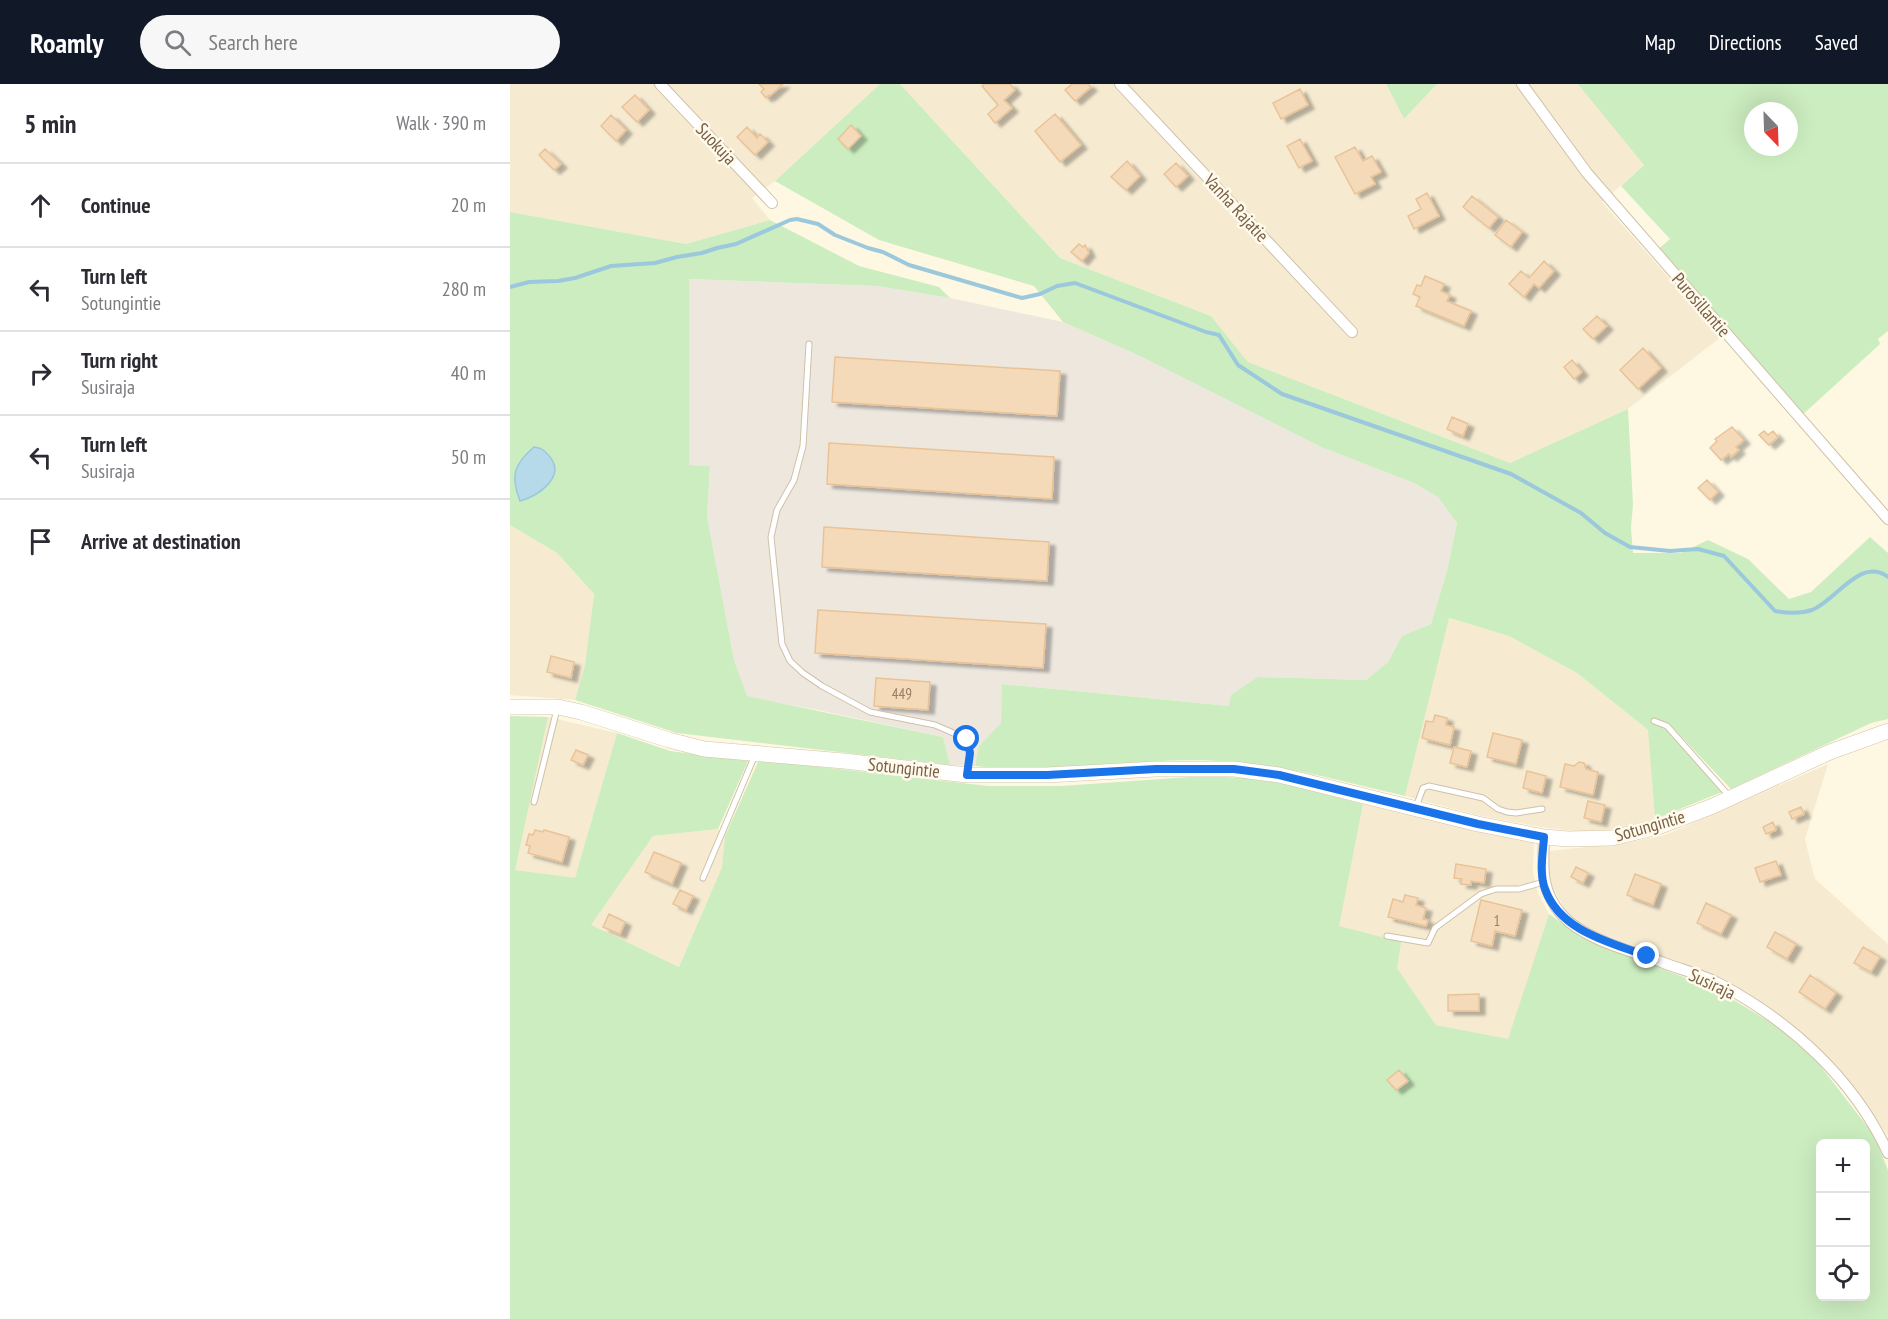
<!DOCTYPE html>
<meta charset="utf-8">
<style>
body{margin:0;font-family:"PT Sans Narrow",sans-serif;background:#f7f7f7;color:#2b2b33}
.controls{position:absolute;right:18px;bottom:18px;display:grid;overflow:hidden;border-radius:9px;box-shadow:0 6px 24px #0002}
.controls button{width:54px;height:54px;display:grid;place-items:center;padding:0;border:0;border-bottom:2px solid #e1e1e2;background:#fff;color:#2b2b33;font:30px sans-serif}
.compass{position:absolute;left:1234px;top:18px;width:54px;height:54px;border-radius:50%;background:#fff;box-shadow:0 6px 24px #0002;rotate:157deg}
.stop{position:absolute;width:18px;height:18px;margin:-14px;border:4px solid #1a73e8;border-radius:50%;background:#fff}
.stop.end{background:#1a73e8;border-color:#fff;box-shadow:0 2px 6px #0008}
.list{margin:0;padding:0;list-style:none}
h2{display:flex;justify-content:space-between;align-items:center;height:78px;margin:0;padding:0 24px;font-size:26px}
h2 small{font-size:20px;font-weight:400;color:#7c7c81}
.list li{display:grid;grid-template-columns:39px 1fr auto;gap:18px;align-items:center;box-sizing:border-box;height:84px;padding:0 24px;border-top:2px solid #e1e1e2}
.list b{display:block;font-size:22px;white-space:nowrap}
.list p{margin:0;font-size:20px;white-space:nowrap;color:#7c7c81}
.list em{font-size:20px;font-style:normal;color:#7c7c81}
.icon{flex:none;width:33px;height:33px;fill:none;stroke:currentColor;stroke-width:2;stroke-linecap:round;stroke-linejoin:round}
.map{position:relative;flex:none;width:1378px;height:1235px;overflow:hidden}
header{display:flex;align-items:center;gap:36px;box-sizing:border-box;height:84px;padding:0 30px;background:#111827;color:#fff}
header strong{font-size:28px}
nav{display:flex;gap:33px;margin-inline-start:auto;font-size:21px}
.search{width:420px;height:54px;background:#f7f7f7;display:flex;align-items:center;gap:15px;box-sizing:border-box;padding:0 21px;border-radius:33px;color:#7c7c81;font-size:22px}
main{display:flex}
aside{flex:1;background:#fff}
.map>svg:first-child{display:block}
.residential{fill:#f6ebd1}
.industrial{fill:#ede7de}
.green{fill:#ccedc0;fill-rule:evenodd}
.water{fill:#b6dae9;stroke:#9bc8dc;stroke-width:1.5}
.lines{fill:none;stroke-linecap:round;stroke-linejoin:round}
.stream{stroke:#9bc8dc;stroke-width:4}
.building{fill:#f5dab9;stroke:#e9c398;stroke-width:1.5;filter:url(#shadow)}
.lane-casing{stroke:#d0c0a9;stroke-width:7}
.street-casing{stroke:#d0c0a9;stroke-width:12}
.secondary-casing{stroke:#d4c2a5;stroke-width:16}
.lane{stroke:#fff;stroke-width:5}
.street{stroke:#fff;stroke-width:10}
.secondary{stroke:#fff;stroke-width:15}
.route{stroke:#1a73e8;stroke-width:8}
.labels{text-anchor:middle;stroke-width:5;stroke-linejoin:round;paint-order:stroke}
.number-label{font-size:15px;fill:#977e64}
.street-label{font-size:18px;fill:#786047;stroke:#fffaeb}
</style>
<header>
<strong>Roamly</strong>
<div class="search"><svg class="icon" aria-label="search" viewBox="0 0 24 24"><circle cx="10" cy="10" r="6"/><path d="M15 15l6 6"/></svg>Search here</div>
<nav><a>Map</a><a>Directions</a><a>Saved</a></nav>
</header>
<main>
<aside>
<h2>5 min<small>Walk · 390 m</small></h2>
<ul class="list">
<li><svg class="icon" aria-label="ahead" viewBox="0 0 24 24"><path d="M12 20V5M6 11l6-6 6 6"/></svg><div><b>Continue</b></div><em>20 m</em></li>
<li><svg class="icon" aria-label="left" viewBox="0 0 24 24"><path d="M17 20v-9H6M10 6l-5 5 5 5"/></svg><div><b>Turn left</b><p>Sotungintie</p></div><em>280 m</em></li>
<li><svg class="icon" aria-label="right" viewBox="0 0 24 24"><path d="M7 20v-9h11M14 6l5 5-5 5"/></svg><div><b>Turn right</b><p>Susiraja</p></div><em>40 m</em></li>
<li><svg class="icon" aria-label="left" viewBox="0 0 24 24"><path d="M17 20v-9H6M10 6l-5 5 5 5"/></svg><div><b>Turn left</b><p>Susiraja</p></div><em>50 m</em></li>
<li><svg class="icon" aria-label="arrive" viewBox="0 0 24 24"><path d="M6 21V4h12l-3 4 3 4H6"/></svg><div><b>Arrive at destination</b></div></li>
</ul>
</aside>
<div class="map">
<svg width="1378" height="1235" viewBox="0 0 1378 1235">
<defs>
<filter id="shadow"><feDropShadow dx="6" dy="4" stdDeviation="1.5" flood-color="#0004"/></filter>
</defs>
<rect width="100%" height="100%" fill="#fef8e3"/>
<path class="residential" d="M0 0H370L265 97 242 114 260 136 176 160 0 128Z
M390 0H876L894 35 927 0H1225L1092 118 1211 253 1118 325 1000 379 738 278 701 232 550 174Z
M0 441 47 469 84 510 75 581 65 616 0 611Z
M938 534 999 552 1067 589 1139 647 1145 735 1105 745 1071 748 1030 743 967 731 895 712Z
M38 633 107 649 65 795 4 786Z
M1318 680 1295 755 1305 795 1378 860V1052L1345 1004 1311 966 1274 934 1212 894 1075 844 1056 827 1039 797 1038 767 1116 759 1155 751Z
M853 720 1024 759 1023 788 1028 809 1039 830 998 956 926 941 887 884 828 842Z
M208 745 215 752 212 783 169 883 80 841 143 752Z"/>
<path class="industrial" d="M178 195 367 202 440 214 553 238 630 272 811 363 904 399 928 413 947 439 937 487 921 540 892 552 878 578 856 596 748 593 719 622 493 600 491 639 469 662 465 682 440 681 433 653 308 626 237 613 224 576 197 432 200 382 179 381Z"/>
<path class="green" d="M370 0H390L550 174 701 232 738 278 1000 379 1118 325 1123 420 1121 444 1123 469H1171L1198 456 1238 475 1279 515 1301 508 1360 453 1378 469V635L1361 639 1221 705 1165 646H1157L1212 708 1145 735 1138 646 1067 589 999 552 939 534 895 712C839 699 783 683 725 678 639 670 551 691 465 682L469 662 491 639 492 600 719 622 721 611 748 593 856 596 878 578 892 552 921 540 937 487 947 439 928 413 904 399 811 363 630 272 553 238 524 202 369 156 265 97Z
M876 0H927L894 35Z
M1068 0H1378V247L1368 255 1370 260 1290 333 1145 168 1160 155 1111 102 1134 81ZM1243 27H1279V63H1243Z
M0 128 176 160 260 136 349 182 429 203 440 214 367 202 179 195V381L200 382 197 432 224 576 237 612 433 653 440 681 167 649 65 616 75 581 84 510 47 469 0 441Z
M0 632 38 633 5 786 65 794 107 649 160 667 238 677 208 745 143 752 81 841 169 883 212 783 215 752 249 676 478 702H551L694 692 734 694 767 698 853 720 829 842 891 858 887 884 926 941 998 955 1039 830 1070 853 1207 906 1265 941 1305 975 1363 1050 1378 1086V1235H0ZM1310 1060H1356V1212H1310Z"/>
<path class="water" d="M24 363C32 364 34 366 40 373 56 393 28 412 10 417 0 392 4 380 24 363Z"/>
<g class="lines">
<path class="stream" d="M0 203 19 198 48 197 65 194 101 182 145 179 167 173 192 169 207 164 226 160 280 136 287 135 308 140 325 151 358 164 373 168 399 181 512 214 530 210 547 202 565 199 696 248 709 251 728 281 772 310 1001 390 1071 429 1095 449 1120 463 1160 467 1188 465 1214 472 1265 527C1277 529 1290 530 1302 526 1326 517 1350 472 1378 493"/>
</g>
<path class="building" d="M249 0H273L260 12 259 11 256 14 251 8 254 5Z
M474 0H500L505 6 494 16 502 24 485 39 478 30 488 21 472 2Z
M562 0H578L581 3 565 17 555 6Z
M790 5 798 21 771 35 763 19Z
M125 11 139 26 127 38 112 23Z
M545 30 571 61 550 78 525 47Z
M101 31 116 46 106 57 91 42Z
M341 41 351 52 338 65 328 55Z
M237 43 247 54 250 50 258 58 245 71 227 53Z
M790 55 802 77 789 84 777 62Z
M845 63 853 77 862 72 871 88 861 93 865 100 845 110 825 73Z
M35 65 51 80 44 86 29 71Z
M617 77 630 92 616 106 601 93Z
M666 79 678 92 666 103 654 90Z
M917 109 929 132 904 145 898 132 911 125 906 115Z
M962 112 988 133 979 144 953 123Z
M996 136 1012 148 1001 163 985 151Z
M569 160 573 163 575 161 579 169 572 177 561 168Z
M1034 177 1044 187 1029 204 1024 200 1014 213 999 200 1011 187 1019 194Z
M915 192 934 200 931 207 940 211 937 217 961 227 954 242 906 222 910 213 903 210 907 201 911 202Z
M1087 232 1097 242 1083 255 1073 245Z
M1133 264 1151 284 1128 305 1110 286Z
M325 273 550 287 547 332 322 318Z
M1062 276 1072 288 1064 295 1054 283Z
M942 333 958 340 953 352 937 345Z
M1222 343 1234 356 1226 363 1229 366 1221 373 1219 370 1211 376 1200 364 1207 357 1205 355Z
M1254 347 1258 351 1263 347 1268 353 1259 361 1249 351Z
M319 359 544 373 542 415 317 400Z
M1197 396 1208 408 1200 416 1188 404Z
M314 443 539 458 537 497 312 483Z
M308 526 536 540 533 584 305 569Z
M41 572 64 578 61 594 37 588Z
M366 594 420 598 418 626 364 622Z
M925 631 937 634 936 641 944 643 940 661 912 654 916 637 923 638Z
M983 649 1012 656 1006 680 977 673Z
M944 663 961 667 957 683 940 679Z
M66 666 78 671 73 681 61 676Z
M1069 678 1074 679 1076 685 1088 688 1083 711 1050 703 1055 680 1064 682Z
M1017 687 1036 692 1032 709 1013 704Z
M1078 717 1095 721 1091 738 1074 734Z
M1291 723 1294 730 1282 735 1279 728Z
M1263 738 1266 746 1256 750 1253 743Z
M25 746 33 748 34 746 59 753 52 778 18 769 20 762 16 761 19 750 23 751Z
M144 768 171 779 162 800 135 788Z
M1266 777 1271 791 1250 798 1245 784Z
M946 780 976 785 974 799 961 797V801L951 800 952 795 944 794Z
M1066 783 1078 789 1073 799 1061 793Z
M1125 790 1151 800 1143 821 1117 811Z
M170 806 183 812 176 826 163 820Z
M895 811 908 814 906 821 916 824 913 835 918 836 916 842 878 833 883 815 893 818Z
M971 816 1012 826 1005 852 985 847 982 862 961 857Z
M1196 819 1221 831 1211 850 1187 839Z
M99 830 115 838 110 850 93 843Z
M1265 848 1286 860 1277 875 1257 863Z
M1353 863 1370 873 1361 888 1344 879Z
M1300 891 1326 909 1315 925 1289 908Z
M969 910V927H938V911Z
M889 986 898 997 886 1006 877 996Z"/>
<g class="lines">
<g class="lane-casing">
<path id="lane" d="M299 260 293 362 284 396 267 426 261 453 272 560 280 577 293 589 312 602 360 628 425 641 457 655 460 669 457 688
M1144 637 1157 642 1220 713
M24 718 47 625
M906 723 913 704 919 702 973 714 988 725 997 728 1006 729 1032 725
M193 794 245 671
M877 852 918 859 925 844 971 810 986 805H1009L1034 798"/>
</g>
<g class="street-casing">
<path id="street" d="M150 0 262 119
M610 0 842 248
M1012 0 1077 89 1378 435
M1034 753C1033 784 1030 806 1052 831 1074 856 1123 867 1154 879 1172 886 1193 891 1210 900 1281 938 1344 995 1378 1069"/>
</g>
<g class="secondary-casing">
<path id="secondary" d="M0 623H48L71 628 159 656 194 665 334 677 457 691H537L646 685H724L769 691 968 740 1034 753 1058 755 1102 754 1148 743 1203 722 1320 668 1378 647"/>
</g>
<use href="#lane" class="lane"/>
<use href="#street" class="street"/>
<use href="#secondary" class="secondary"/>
</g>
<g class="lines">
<path class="route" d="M457 655 460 669 457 691H537L646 685H724L769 691 968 740 1034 753C1033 769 1029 789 1035 805 1050 847 1099 858 1137 872"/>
</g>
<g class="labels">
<g class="number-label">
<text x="392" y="615">449</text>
<text x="987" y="842">1</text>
</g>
<g class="street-label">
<text transform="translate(206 60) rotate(47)" y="6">Suokuja</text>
<text transform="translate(726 124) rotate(47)" y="6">Vanha Rajatie</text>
<text transform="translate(1191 221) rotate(49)" y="6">Purosillantie</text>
<text transform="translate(394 684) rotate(6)" y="6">Sotungintie</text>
<text transform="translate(1140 742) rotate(-16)" y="6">Sotungintie</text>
<text transform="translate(1202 900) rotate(25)" y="6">Susiraja</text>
</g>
</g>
</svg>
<div class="controls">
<button>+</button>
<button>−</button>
<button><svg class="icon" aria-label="locate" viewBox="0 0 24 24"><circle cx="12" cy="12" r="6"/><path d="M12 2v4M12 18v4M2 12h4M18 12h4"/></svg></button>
</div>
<svg class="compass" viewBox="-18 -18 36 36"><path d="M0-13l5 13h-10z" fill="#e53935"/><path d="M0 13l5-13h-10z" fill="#7c7c81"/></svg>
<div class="stop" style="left:457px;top:655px"></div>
<div class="stop end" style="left:1137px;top:872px"></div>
</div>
</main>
